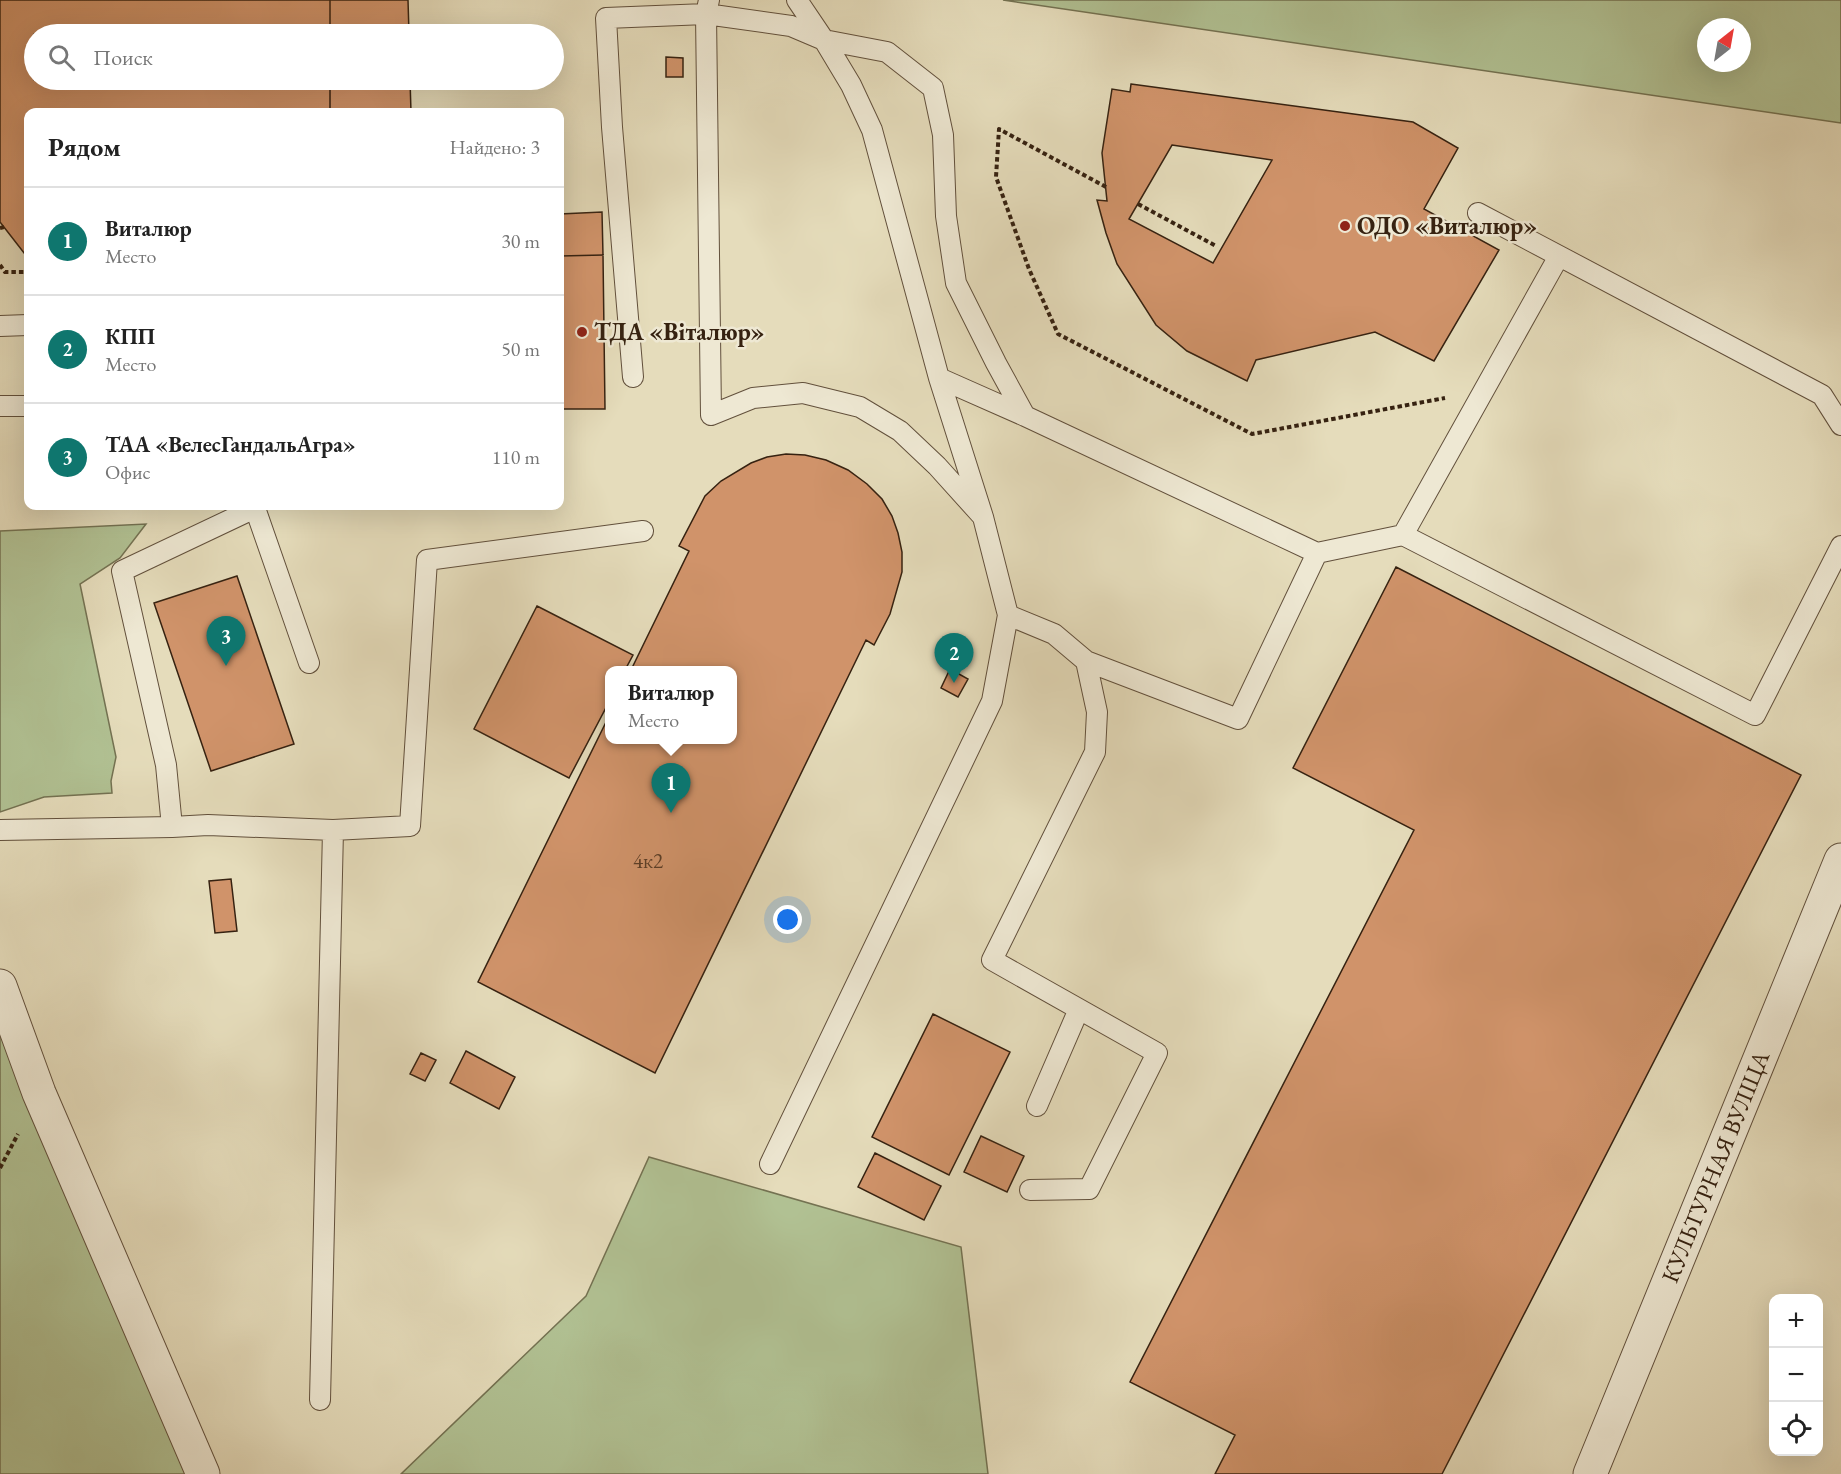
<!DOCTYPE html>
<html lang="ru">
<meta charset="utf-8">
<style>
body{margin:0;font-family:"EB Garamond",serif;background:#f6f6f6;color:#222}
.controls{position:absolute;right:18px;bottom:18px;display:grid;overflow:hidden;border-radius:12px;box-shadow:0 6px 24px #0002}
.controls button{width:54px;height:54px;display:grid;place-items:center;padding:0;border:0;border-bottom:2px solid #e0e0e0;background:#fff;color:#222;font:30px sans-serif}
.compass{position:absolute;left:1697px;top:18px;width:54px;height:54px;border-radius:50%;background:#fff;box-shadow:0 6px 24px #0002;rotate:31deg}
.you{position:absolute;left:788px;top:920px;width:21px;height:21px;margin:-15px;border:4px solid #fff;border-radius:50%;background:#1a73e8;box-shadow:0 0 0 9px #1a73e833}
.badge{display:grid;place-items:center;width:39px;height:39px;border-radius:50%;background:#0f766e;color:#fff;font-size:20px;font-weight:700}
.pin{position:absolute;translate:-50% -50px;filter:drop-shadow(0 2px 3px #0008)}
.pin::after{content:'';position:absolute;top:32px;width:21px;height:18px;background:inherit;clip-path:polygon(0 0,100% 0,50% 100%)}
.popup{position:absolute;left:605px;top:666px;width:132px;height:78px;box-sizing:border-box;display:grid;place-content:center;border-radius:12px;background:#fff;filter:drop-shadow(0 2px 4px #0005);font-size:20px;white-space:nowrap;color:#767676}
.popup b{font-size:22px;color:#222}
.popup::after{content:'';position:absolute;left:50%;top:100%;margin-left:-12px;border:12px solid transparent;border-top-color:#fff}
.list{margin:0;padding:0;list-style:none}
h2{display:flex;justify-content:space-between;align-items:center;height:78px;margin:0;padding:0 24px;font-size:26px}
h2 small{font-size:20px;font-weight:400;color:#767676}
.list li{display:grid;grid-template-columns:39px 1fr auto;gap:18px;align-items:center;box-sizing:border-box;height:108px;padding:0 24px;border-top:2px solid #e0e0e0}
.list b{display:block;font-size:22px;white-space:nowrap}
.list p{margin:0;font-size:20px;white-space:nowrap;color:#767676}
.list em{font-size:20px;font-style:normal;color:#767676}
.icon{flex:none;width:33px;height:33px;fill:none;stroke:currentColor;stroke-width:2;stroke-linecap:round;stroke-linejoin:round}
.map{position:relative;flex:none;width:1841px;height:1474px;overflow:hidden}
.search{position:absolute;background:#fff;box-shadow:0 6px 24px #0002;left:24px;top:24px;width:540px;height:66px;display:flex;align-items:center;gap:15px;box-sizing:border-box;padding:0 21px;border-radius:33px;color:#767676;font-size:22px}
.panel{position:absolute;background:#fff;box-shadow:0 6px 24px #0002;left:24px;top:108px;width:540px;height:402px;border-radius:12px}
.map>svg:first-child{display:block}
.green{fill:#b1c193;stroke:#747252;stroke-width:1.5;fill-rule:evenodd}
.building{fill:#d0936a;stroke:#362211;stroke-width:1.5;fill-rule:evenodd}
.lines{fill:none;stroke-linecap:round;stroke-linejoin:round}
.lane-casing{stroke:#62503c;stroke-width:22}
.street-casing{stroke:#62503c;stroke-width:35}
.path{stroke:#362211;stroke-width:4;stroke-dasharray:4.5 3;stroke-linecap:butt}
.lane{stroke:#eee8d3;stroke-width:20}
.street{stroke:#eee8d3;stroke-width:33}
.poi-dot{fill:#8f2418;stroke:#eee8d3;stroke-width:2}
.labels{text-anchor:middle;stroke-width:5;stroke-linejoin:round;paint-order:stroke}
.number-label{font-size:21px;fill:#5c3e27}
.poi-label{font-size:24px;font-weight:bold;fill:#362211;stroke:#eee8d3;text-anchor:start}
.street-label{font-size:24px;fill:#362211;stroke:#eee8d3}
</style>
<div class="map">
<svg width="1841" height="1474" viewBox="0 0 1841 1474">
<rect width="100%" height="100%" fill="#e5dcbb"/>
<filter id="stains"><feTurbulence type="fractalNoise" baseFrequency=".00333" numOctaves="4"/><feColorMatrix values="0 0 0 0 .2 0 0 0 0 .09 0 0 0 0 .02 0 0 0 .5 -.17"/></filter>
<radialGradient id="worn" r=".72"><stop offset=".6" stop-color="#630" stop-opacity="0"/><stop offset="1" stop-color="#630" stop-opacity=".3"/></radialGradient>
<path class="green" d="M1003 0H1841V123ZM1706 27H1742V63H1706Z
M146 524 120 558 80 584 116 757 111 781 112 793 44 797 0 812V531Z
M0 986 203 1474H0Z
M649 1157 961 1247 988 1474H401L586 1296Z"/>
<path class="building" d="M0 0H330V34H34V80H330V112H28V258L0 222Z
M330 0H408L409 34H330Z
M666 57 683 58V77H666Z
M330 80H410L411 112H330Z
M1131 84 1413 122 1458 148 1424 209 1499 250 1434 361 1375 332 1256 360 1247 381 1187 351 1156 325 1117 264 1106 233 1097 200 1107 201 1102 153 1112 89 1130 92ZM1172 145 1272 160 1213 263 1129 219Z
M602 212 603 255 560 256V214Z
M603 255 605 409H560V256Z
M786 454 805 455 826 460 848 470 867 484 882 499 892 516 898 533 902 552V572L890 614 874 645 866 640 655 1073 478 982 610 714V740H732V670H631L689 551 679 546 705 496 721 481 751 463 767 457Z
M1396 567 1801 775 1442 1474H1215L1235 1435 1130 1382 1414 830 1293 768Z
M237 576 294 744 211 771 154 603Z
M537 606 633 655 625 670H610V700L569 778 474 729Z
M950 669 968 679 958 697 941 688Z
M231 879 237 931 215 933 209 881Z
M933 1014 1010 1052 949 1175 872 1137Z
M466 1051 515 1077 499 1109 450 1083Z
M421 1053 436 1060 425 1081 410 1074Z
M981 1136 1024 1156 1007 1192 964 1172Z
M875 1153 941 1186 924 1220 858 1187Z"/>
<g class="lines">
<g class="lane-casing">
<path id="lane" d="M1478 213 1822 395 1841 425
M0 326 28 325
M633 377 612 127 606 18 706 14 709 0
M939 378 1025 416 1317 553
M0 406H28
M983 517 937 466 900 431 860 407 803 393 753 398 711 415 706 14 791 26 824 40 887 52 933 88 943 135 946 216 956 283 996 363 1025 416
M1403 535 1559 256
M1008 615 1054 634 1086 661 1097 712 1095 752 992 960 1157 1053 1089 1189 1030 1190
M1086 661 1238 719 1317 553 1403 535 1755 715 1841 546
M172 827 208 825 333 830 410 826 427 560 643 531
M0 830 172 827 166 765 122 571 255 508 309 663
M1037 1106 1079 1009
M770 1164 992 701 1008 615 983 517 939 378 872 130 851 85 824 40 797 0
M320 1400 333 830"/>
</g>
<g class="street-casing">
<g id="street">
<path d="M0 986 39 1093 203 1474"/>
<path id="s1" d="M1590 1474 1841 860"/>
</g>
</g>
<path class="path" d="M1106 187 999 129 996 177 1029 269 1058 334 1252 434 1445 398
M1138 204 1216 246
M0 228 4 227
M0 265 5 272H28
M0 1168 18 1134"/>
<use href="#lane" class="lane"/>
<use href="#street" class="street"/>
</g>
<g class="poi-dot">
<circle cx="1345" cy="226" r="6"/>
<circle cx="582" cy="332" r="6"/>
</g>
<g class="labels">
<g class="number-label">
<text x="648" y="868">4к2</text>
</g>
<g class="poi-label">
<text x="1357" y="234">ОДО «Виталюр»</text>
<text x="594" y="340">ТДА «Віталюр»</text>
</g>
<g class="street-label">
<text dy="8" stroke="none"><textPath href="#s1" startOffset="332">КУЛЬТУРНАЯ ВУЛІЦА</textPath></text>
</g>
</g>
<rect width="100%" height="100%" filter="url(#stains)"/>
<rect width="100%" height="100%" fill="url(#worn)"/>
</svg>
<div class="controls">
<button>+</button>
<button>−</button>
<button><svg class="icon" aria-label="locate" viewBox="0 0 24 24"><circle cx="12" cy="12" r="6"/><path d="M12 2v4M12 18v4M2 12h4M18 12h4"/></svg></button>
</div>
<svg class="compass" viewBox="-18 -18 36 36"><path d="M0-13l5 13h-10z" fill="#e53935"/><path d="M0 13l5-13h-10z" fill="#767676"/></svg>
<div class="you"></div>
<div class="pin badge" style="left:671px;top:813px">1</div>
<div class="popup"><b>Виталюр</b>Место</div>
<div class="pin badge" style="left:954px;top:683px">2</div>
<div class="pin badge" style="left:226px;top:666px">3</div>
<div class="search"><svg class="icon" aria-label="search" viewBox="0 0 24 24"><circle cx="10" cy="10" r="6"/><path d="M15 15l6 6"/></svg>Поиск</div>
<section class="panel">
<h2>Рядом<small>Найдено: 3</small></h2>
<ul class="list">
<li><span class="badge">1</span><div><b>Виталюр</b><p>Место</p></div><em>30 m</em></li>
<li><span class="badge">2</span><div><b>КПП</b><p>Место</p></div><em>50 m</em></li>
<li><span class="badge">3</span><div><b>ТАА «ВелесГандальАгра»</b><p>Офис</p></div><em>110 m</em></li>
</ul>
</section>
</div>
